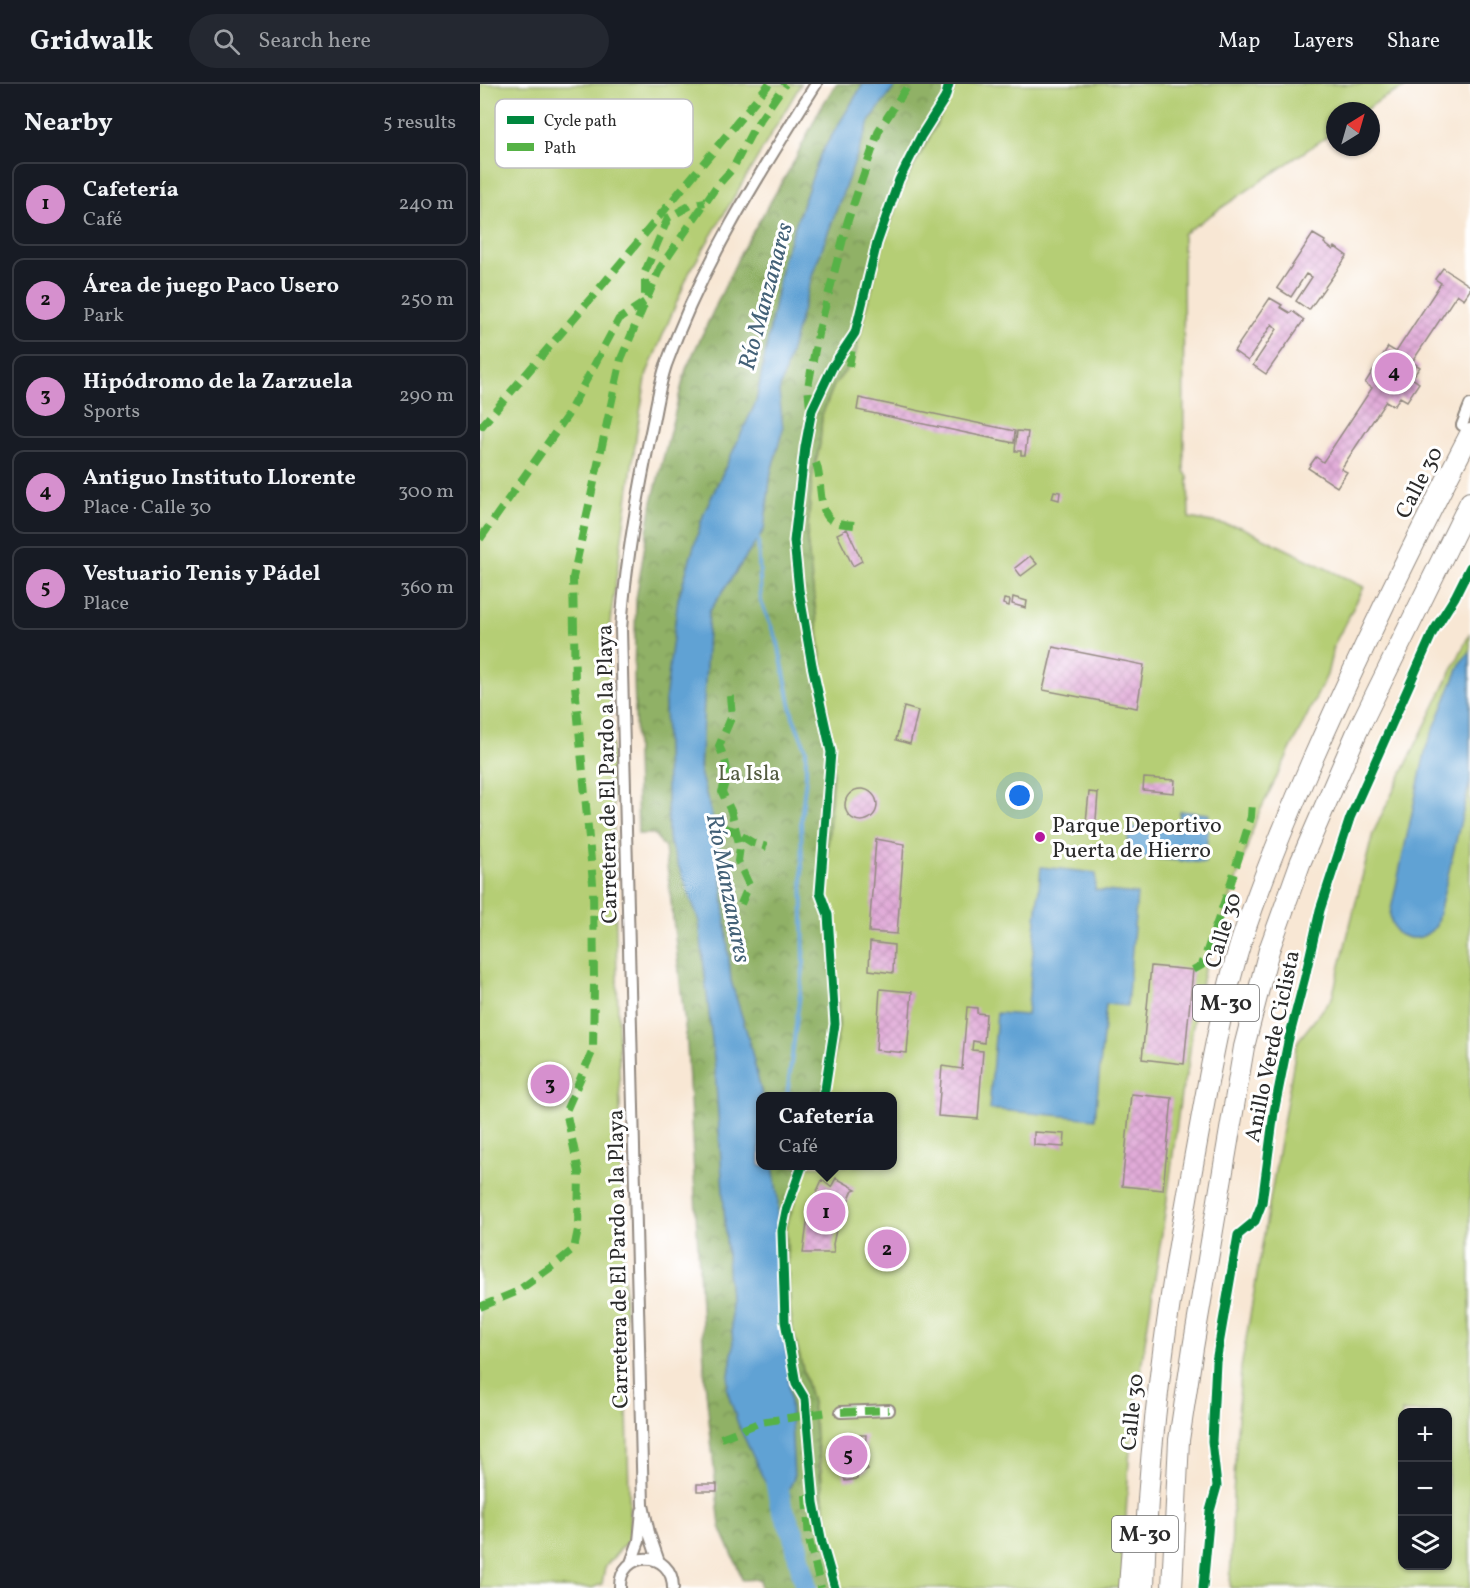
<!DOCTYPE html>
<meta charset="utf-8">
<style>
body{margin:0;font-family:Vollkorn,serif;background:#242831;color:#f1f3f6}
.controls{position:absolute;right:18px;bottom:18px;display:grid;overflow:hidden;border-radius:12px;box-shadow:0 2px 4px #0004}
.controls button{width:54px;height:54px;display:grid;place-items:center;padding:0;border:0;border-bottom:2px solid #363941;background:#171b24;color:#f1f3f6;font:30px sans-serif}
.compass{position:absolute;left:846px;top:18px;width:54px;height:54px;border-radius:50%;background:#171b24;box-shadow:0 2px 4px #0004;rotate:37deg}
.you{position:absolute;left:540px;top:712px;width:21px;height:21px;margin:-15px;border:4px solid #fff;border-radius:50%;background:#1a73e8;box-shadow:0 0 0 9px #1a73e833}
.badge{display:grid;place-items:center;width:39px;height:39px;border-radius:50%;background:#d690ce;color:#111;font-size:20px;font-weight:700}
.pin{position:absolute;translate:-50% -50%;border:3px solid #fff;box-shadow:0 2px 6px #0006}
.popup{position:absolute;left:276px;top:1008px;width:141px;height:78px;box-sizing:border-box;display:grid;place-content:center;border-radius:12px;background:#171b24;filter:drop-shadow(0 2px 4px #0005);font-size:20px;white-space:nowrap;color:#9ea1a6}
.popup b{font-size:22px;color:#f1f3f6}
.popup::after{content:'';position:absolute;left:50%;top:100%;margin-left:-12px;border:12px solid transparent;border-top-color:#171b24}
.list{margin:0;padding:0;list-style:none}
h2{display:flex;justify-content:space-between;align-items:center;height:78px;margin:0;padding:0 24px;font-size:26px}
h2 small{font-size:20px;font-weight:400;color:#9ea1a6}
.list li{display:grid;grid-template-columns:39px 1fr auto;gap:18px;align-items:center;box-sizing:border-box;height:84px;margin:0 12px 12px;padding:0 12px;border:2px solid #363941;border-radius:12px}
.list b{display:block;font-size:22px;white-space:nowrap}
.list p{margin:0;font-size:20px;white-space:nowrap;color:#9ea1a6}
.list em{font-size:20px;font-style:normal;color:#9ea1a6}
.icon{flex:none;width:33px;height:33px;fill:none;stroke:currentColor;stroke-width:2;stroke-linecap:round;stroke-linejoin:round}
.map{position:relative;flex:none;width:990px;height:1504px;overflow:hidden}
header{display:flex;align-items:center;gap:36px;box-sizing:border-box;height:84px;padding:0 30px;background:#171b24;border-bottom:2px solid #363941}
header strong{font-size:28px}
nav{display:flex;gap:33px;margin-inline-start:auto;font-size:21px}
.search{width:420px;height:54px;background:#242831;display:flex;align-items:center;gap:15px;box-sizing:border-box;padding:0 21px;border-radius:33px;color:#9ea1a6;font-size:22px}
main{display:flex}
aside{flex:1;background:#171b24}
.map>svg:first-child{display:block}
.grass{fill:#b5ce74;stroke:#707c50;stroke-width:1.5;fill-rule:evenodd}
.forest{fill:url(#forest-crowns);stroke:#5e6e48;stroke-width:1.5}
.park{fill:url(#park-tufts);stroke:#707c50;stroke-width:1.5}
.water{fill:#61a2d4;stroke:#466680;stroke-width:1.5}
.lines{fill:none;stroke-linecap:round;stroke-linejoin:round}
.stream{stroke:#61a2d4;stroke-width:4}
.river{stroke:#61a2d4;stroke-width:22}
.building{fill:url(#building-cross-hatch)}
.street-casing{stroke:#928980;stroke-width:14}
.highway-casing{stroke:#928980;stroke-width:22}
.street{stroke:#fff;stroke-width:10}
.highway{stroke:#fff;stroke-width:20}
.quiet{stroke:#56b246;stroke-width:8;stroke-dasharray:15 8;stroke-linecap:butt}
.cycleway-casing{stroke:#fff;stroke-width:13}
.cycleway{stroke:#00873e;stroke-width:9}
.poi-dot{fill:#b5179e;stroke:#fff;stroke-width:2}
.labels{text-anchor:middle;stroke-width:6;stroke-linejoin:round;paint-order:stroke}
.shield{fill:#fff;stroke:#6b6b6b;stroke-width:1.5}
.shield-label{font-size:21px;font-weight:bold;fill:#2b2b2b}
.street-label{font-size:22px;fill:#2b2b2b;stroke:#fff}
.park-label{font-size:22px;fill:#545c41;stroke:#fff}
.poi-label{font-size:22px;fill:#2b2b2b;stroke:#fff;text-anchor:start}
.water-label{font-size:24px;font-style:italic;fill:#436177;stroke:#fff}
.key{fill:#fff;stroke:#bfbfbf;stroke-width:1.5}
.key-label{font-size:16px;fill:#2b2b2b}
</style>
<header>
<strong>Gridwalk</strong>
<div class="search"><svg class="icon" aria-label="search" viewBox="0 0 24 24"><circle cx="10" cy="10" r="6"/><path d="M15 15l6 6"/></svg>Search here</div>
<nav><a>Map</a><a>Layers</a><a>Share</a></nav>
</header>
<main>
<aside>
<h2>Nearby<small>5 results</small></h2>
<ul class="list">
<li><span class="badge">1</span><div><b>Cafetería</b><p>Café</p></div><em>240 m</em></li>
<li><span class="badge">2</span><div><b>Área de juego Paco Usero</b><p>Park</p></div><em>250 m</em></li>
<li><span class="badge">3</span><div><b>Hipódromo de la Zarzuela</b><p>Sports</p></div><em>290 m</em></li>
<li><span class="badge">4</span><div><b>Antiguo Instituto Llorente</b><p>Place · Calle 30</p></div><em>300 m</em></li>
<li><span class="badge">5</span><div><b>Vestuario Tenis y Pádel</b><p>Place</p></div><em>360 m</em></li>
</ul>
</aside>
<div class="map">
<svg width="990" height="1504" viewBox="0 0 990 1504">
<defs>
<pattern id="forest-crowns" width="20" height="18" patternUnits="userSpaceOnUse" patternTransform="scale(1.5)"><rect width="20" height="18" fill="#90b166"/><path d="M2 6a3 3 0 1 1 6 0M12 15a3 3 0 1 1 6 0" fill="none" stroke="#769054"/></pattern>
<pattern id="park-tufts" width="24" height="20" patternUnits="userSpaceOnUse" patternTransform="scale(1.5)"><rect width="24" height="20" fill="#b5ce74"/><path d="M3 7l-1-3M5 7V3M7 7l1-3M15 17l-1-3M17 17v-4M19 17l1-3" fill="none" stroke="#9cb165"/></pattern>
<pattern id="building-cross-hatch" width="8" height="8" patternUnits="userSpaceOnUse" patternTransform="scale(1.5)"><rect width="8" height="8" fill="#e1abd8"/><path d="M0 0l8 8M0 8l8-8" fill="none" stroke="#c193ba"/></pattern>
</defs>
<rect width="100%" height="100%" fill="#fff"/>
<filter id="ink" filterUnits="userSpaceOnUse"><feTurbulence type="fractalNoise" baseFrequency=".0167" numOctaves="2"/><feDisplacementMap in="SourceGraphic" scale="12" xChannelSelector="R" yChannelSelector="G"/><feConvolveMatrix kernelMatrix="1 2 1 2 8 2 1 2 1" color-interpolation-filters="sRGB"/></filter>
<filter id="wash" filterUnits="userSpaceOnUse"><feTurbulence type="fractalNoise" baseFrequency=".008" numOctaves="4" result="noise"/><feDisplacementMap in="SourceGraphic" scale="24" xChannelSelector="R" yChannelSelector="G"/><feGaussianBlur stdDeviation="1.35" result="paint"/><feColorMatrix in="noise" values="0 0 0 0 0 0 0 0 0 0 0 0 0 0 0 0 0 1.4 0 .05"/><feComposite in="paint" operator="in"/></filter>
<g filter="url(#wash)">
<rect width="100%" height="100%" fill="#f8e7d4"/>
<path class="grass" d="M0 0H321L209 189 167 289 158 340 129 545 150 1454 125 1483 122 1500 112 1504H0Z
M476 0H932L903 14 884 27H855V47L703 150 704 387 708 393 709 434 761 443 884 503 854 561 847 591 777 733 747 824 724 886 712 948 708 983 701 1010 686 1123 654 1329 649 1377 642 1504H359L343 1416 341 1379 336 1354 332 1319 311 1240 306 1144 326 1082H412V1012H348L359 941 354 857 345 808 354 670V659L350 650 327 455 332 394 340 360 342 331 354 301 374 276 402 163 423 103 472 11Z
M990 549V1504H750L753 1411 761 1284 817 958 852 914 893 749ZM922 1328H968V1482H922Z"/>
<path class="forest" d="M356 0H476L472 11 423 103 402 163 374 276 354 301 342 331 340 360 332 394 327 455 350 650 354 659 345 808 354 857 359 941 348 1012H280V1082H326L306 1144 311 1240 332 1319 343 1414 359 1504H280V1495L262 1496C257 1477 247 1461 240 1442L225 1297 207 960 185 764 174 750H158L154 589 156 515 172 418 206 285 262 166 311 83 340 25Z"/>
<path class="park" d="M399 1153H416L415 1179 398 1178Z"/>
<path class="water" d="M383 0H417L390 36 333 189 299 308 303 345 291 388 284 446 229 528 220 688 238 754 251 897 268 952 282 1012H280V1082H293L298 1115 297 1148 302 1238 308 1278 314 1394 301 1422 284 1396 258 1340 247 1306 253 1263 235 984 219 837 188 754 185 617 198 515 224 429 276 318 303 176 340 71Z
M990 568V698L956 842C944 855 933 858 917 849L911 837 910 830 946 664 981 578Z
M700 727 729 730 725 779 647 772 649 743 698 747Z
M561 783 616 789 615 806 657 810 647 922 626 920 615 1035 509 1025 517 929 547 931Z"/>
<g class="lines">
<path class="stream" d="M278 455 281 518 298 559 313 633 326 665V693L321 736 324 878 307 1012"/>
<path class="river" d="M295 1391 301 1422 314 1451 326 1504"/>
</g>
<g id="blocks">
<path class="building" d="M833 150 845 157 844 159 853 166 855 163 867 172 829 226 816 217 832 193 826 190 811 213 797 204Z
M963 184 990 202V206L984 215 977 210 932 278 940 283 932 294 939 299 927 317 920 313 914 322 906 317 861 385 867 388 857 403 828 384 836 373 843 378 892 304 885 299 908 263 916 268 961 199 955 195Z
M790 214 802 221 800 223 810 229 812 227 824 236 786 290 773 281 797 245 792 240 768 277 754 267Z
M379 314 535 347 534 359 377 326Z
M537 347 548 348 545 371H541V367H535Z
M574 407 580 408 579 416 572 414Z
M367 445 382 477 373 482 357 450Z
M550 472 557 480 541 492 535 484Z
M533 513 547 517 546 524 532 520Z
M524 515 530 516 529 522 523 520Z
M573 563 664 581 657 624 563 606Z
M424 623 438 627 430 660 416 656Z
M664 694 695 696 694 709 663 706Z
M365 721a16 16 0 1 1 32 0a16 16 0 1 1-32 0Z
M609 708 618 709 615 749 605 748Z
M396 755 424 760 417 850 389 848Z
M390 858 414 861 413 889 389 886Z
M671 882 713 886 704 980 662 975Z
M400 905 432 908 427 969 396 966Z
M487 923 497 924V929L506 930 504 959 493 957 492 966 503 967 498 1035 458 1032 462 982 482 985Z
M651 1010 692 1014 683 1106 642 1102Z
M554 1048 585 1050 584 1063 554 1061Z
M356 1094 376 1105 373 1106 361 1133 359 1132 353 1160 354 1169H323L328 1132 337 1107 342 1096 351 1103Z
M379 1351H386L384 1379 388 1385 380 1389 376 1383 377 1395 365 1397 360 1363 373 1361 377 1379Z
M217 1400H237V1407H217Z"/>
</g>
</g>
<g filter="url(#ink)">
<use href="#blocks" fill-opacity="0" stroke="#928980" stroke-width="1.5"/>
<g class="lines">
<g class="street-casing">
<path id="street" d="M982 341 990 321
M361 1328 409 1326
M179 1478 169 1449 163 1421 141 546C145 482 156 420 169 357 175 332 178 305 186 281 223 178 278 92 336 0
M151 1479 159 1457 162 1427
M140 1504C139 1465 193 1465 193 1504"/>
</g>
<g class="highway-casing">
<path id="highway" d="M649 1504 653 1447
M664 1504C667 1359 688 1217 714 1075 727 1004 739 930 760 861 780 799 805 739 831 679 880 568 934 458 990 350
M692 1504 699 1356 713 1264 764 963 789 866 821 777 877 648 990 418"/>
</g>
<use href="#street" class="street"/>
<use href="#highway" class="highway"/>
<path class="quiet" d="M369 282 373 258
M330 323 328 303 338 250 368 136 399 46 429 0
M0 344 124 199 289 0
M336 379C342 394 338 425 350 435 356 440 367 440 374 441
M0 455 87 332 139 235 165 218V188L188 134 211 121 225 118
M250 612 252 632 239 662C248 682 249 687 242 708L251 727 260 763 258 777 269 801 261 820
M241 743 252 746 273 759 287 763
M713 886 722 881 749 805 771 733 772 718
M0 1223 36 1208 74 1181 94 1165 98 1146 99 1088 86 1027 113 966 114 899 113 799 95 601 93 494 141 275 180 184 236 103 253 84 273 46 305 0
M361 1328 409 1326
M241 1354 281 1338 348 1328
M326 1411 329 1456 341 1504"/>
<g class="cycleway-casing">
<path id="cycleway" d="M344 1012 355 940 348 831 340 809 351 668 332 581 319 506 314 457 325 363 332 326 353 282 375 249 397 159 419 96 441 52 465 14 469 0
M322 1082 306 1127 302 1147 305 1237 316 1300 325 1315 334 1419 342 1459 355 1504
M723 1504 730 1427 737 1402 732 1357 736 1278 758 1151 775 1137 782 1119 794 1028 808 958 825 893 840 826 870 734 953 548 975 513 990 483"/>
</g>
<use href="#cycleway" class="cycleway"/>
</g>
</g>
<circle class="poi-dot" cx="560" cy="753" r="6"/>
<g class="labels">
<g class="shield">
<rect x="713" y="901" width="66" height="36" rx="4.5"/>
<rect x="632" y="1432" width="66" height="36" rx="4.5"/>
</g>
<g class="shield-label">
<text x="746" y="926">M-30</text>
<text x="665" y="1457">M-30</text>
</g>
<g class="street-label">
<text transform="translate(938 398) rotate(-63)" y="8">Calle 30</text>
<text transform="translate(126 690) rotate(-91)" y="8">Carretera de El Pardo a la Playa</text>
<text transform="translate(742 846) rotate(-73)" y="8">Calle 30</text>
<text transform="translate(791 962) rotate(-78)" y="8">Anillo Verde Ciclista</text>
<text transform="translate(137 1175) rotate(-91)" y="8">Carretera de El Pardo a la Playa</text>
<text transform="translate(651 1328) rotate(-84)" y="8">Calle 30</text>
</g>
<g class="park-label">
<text x="269" y="696">La Isla</text>
</g>
<g class="poi-label">
<text x="572" y="748">Parque Deportivo<tspan x="572" dy="25">Puerta de Hierro</tspan></text>
</g>
<g class="water-label">
<text transform="translate(285 212) rotate(-75)" y="8">Río Manzanares</text>
<text transform="translate(249 804) rotate(79)" y="8">Río Manzanares</text>
</g>
</g>
<rect x="15" y="15" width="198" height="69" rx="9" class="key"/>
<rect x="27" y="32" width="27" height="8" fill="#00873e"/>
<rect x="27" y="59" width="27" height="8" fill="#56b246"/>
<g class="key-label">
<text x="64" y="42">Cycle path</text>
<text x="64" y="69">Path</text>
</g>
</svg>
<div class="controls">
<button>+</button>
<button>−</button>
<button><svg class="icon" aria-label="layers" viewBox="0 0 24 24"><path d="M12 4l9 5-9 5-9-5zM3 14l9 5 9-5"/></svg></button>
</div>
<svg class="compass" viewBox="-18 -18 36 36"><path d="M0-13l5 13h-10z" fill="#e53935"/><path d="M0 13l5-13h-10z" fill="#9ea1a6"/></svg>
<div class="you"></div>
<div class="pin badge" style="left:346px;top:1128px">1</div>
<div class="popup"><b>Cafetería</b>Café</div>
<div class="pin badge" style="left:407px;top:1165px">2</div>
<div class="pin badge" style="left:70px;top:1000px">3</div>
<div class="pin badge" style="left:914px;top:288px">4</div>
<div class="pin badge" style="left:368px;top:1371px">5</div>
</div>
</main>
